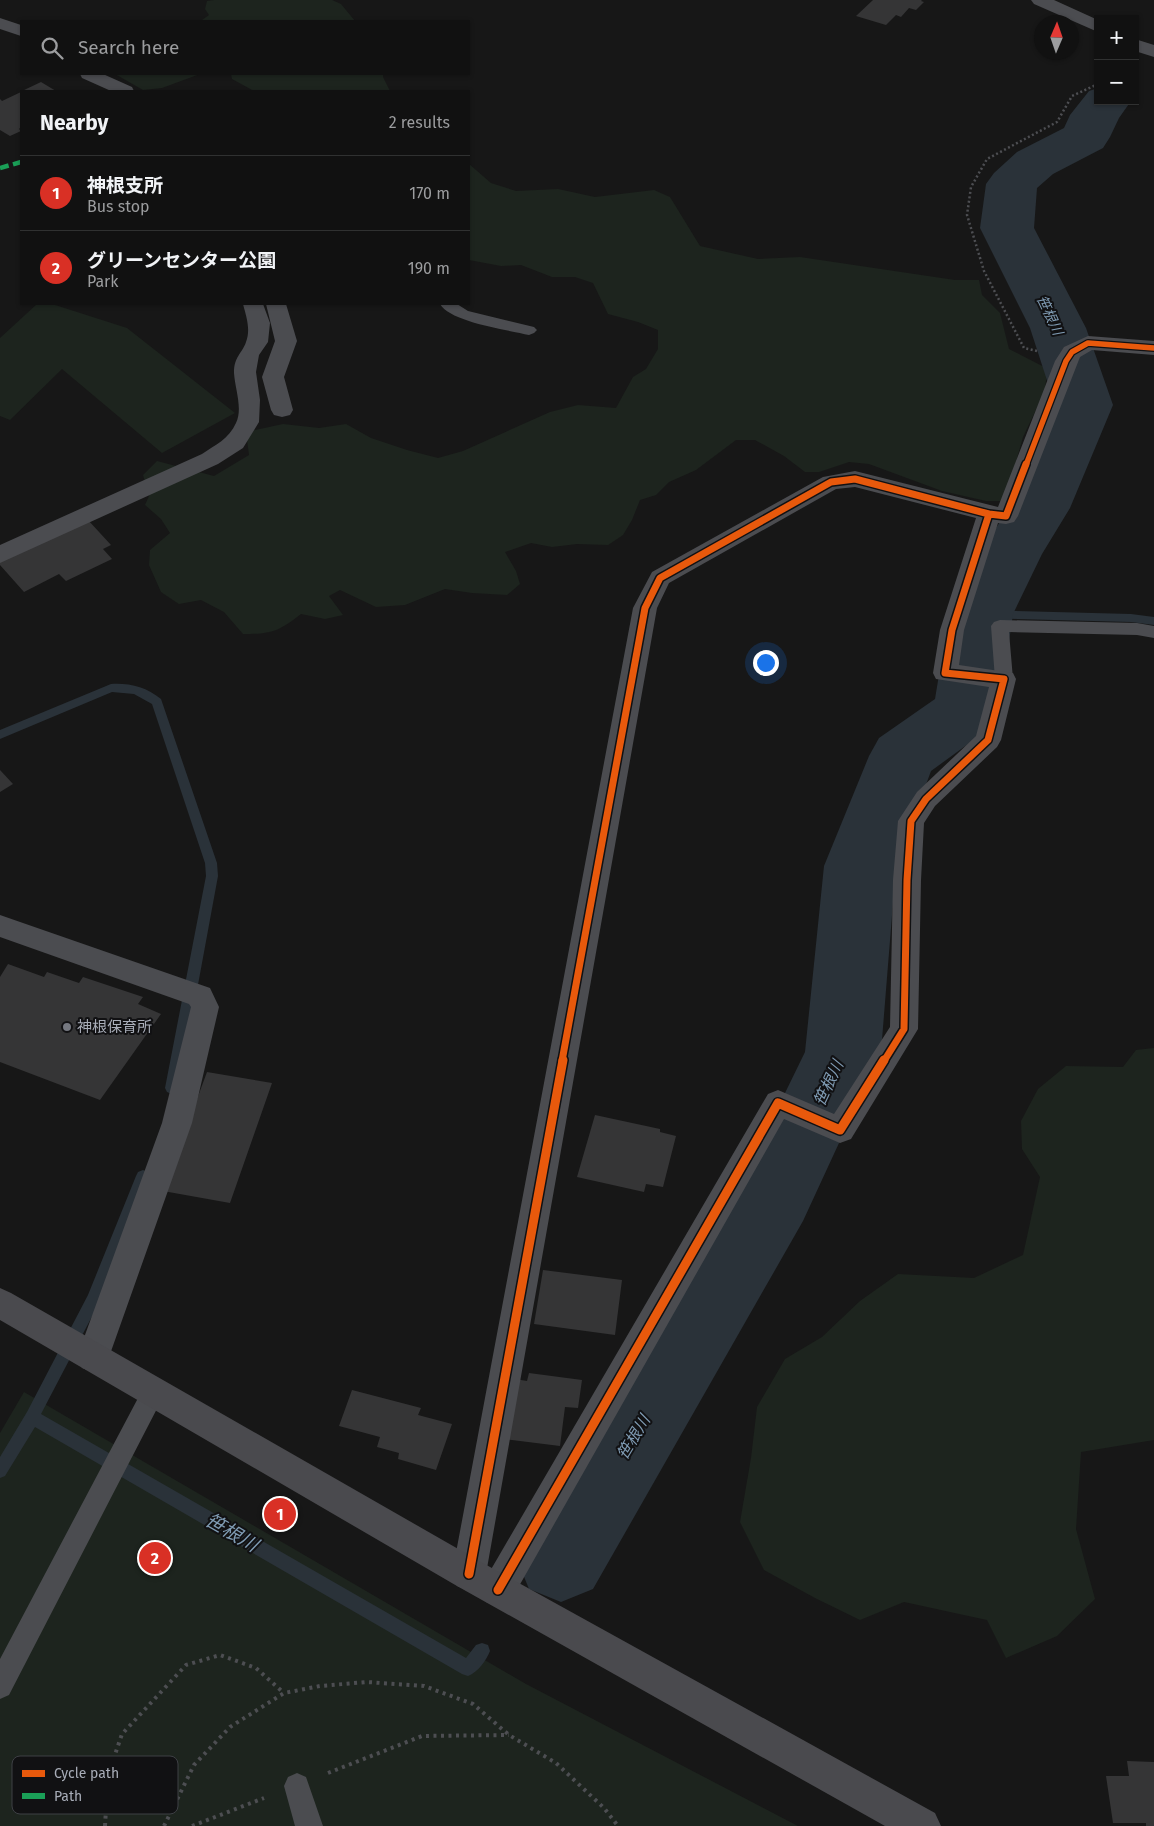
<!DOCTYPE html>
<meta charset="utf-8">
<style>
body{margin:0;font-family:"Fira Sans","Noto Sans JP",sans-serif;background:#1a1a1a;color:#f1f3f6}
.controls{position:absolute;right:15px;top:15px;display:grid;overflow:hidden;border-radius:0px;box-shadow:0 1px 4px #0004}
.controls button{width:45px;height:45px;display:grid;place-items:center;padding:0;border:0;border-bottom:1px solid #303131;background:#111;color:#f1f3f6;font:25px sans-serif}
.compass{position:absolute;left:1034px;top:15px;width:45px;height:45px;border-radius:50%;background:#111;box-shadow:0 1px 4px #0004;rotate:2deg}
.you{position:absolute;left:765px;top:662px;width:18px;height:18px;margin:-12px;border:4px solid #fff;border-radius:50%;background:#1a73e8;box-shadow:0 0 0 8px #1a73e833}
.badge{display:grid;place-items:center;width:32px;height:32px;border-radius:50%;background:#d93025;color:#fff;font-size:16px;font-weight:700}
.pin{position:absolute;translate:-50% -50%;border:2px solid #fff;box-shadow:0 1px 5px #0006}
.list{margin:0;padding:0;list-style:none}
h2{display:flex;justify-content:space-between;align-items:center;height:65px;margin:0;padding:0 20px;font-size:21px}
h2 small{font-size:16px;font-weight:400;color:#9c9d9f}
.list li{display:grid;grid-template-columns:32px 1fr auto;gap:15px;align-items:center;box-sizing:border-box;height:75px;padding:0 20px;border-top:1px solid #303131}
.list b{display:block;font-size:19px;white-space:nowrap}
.list p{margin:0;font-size:16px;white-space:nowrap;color:#9c9d9f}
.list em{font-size:16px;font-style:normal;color:#9c9d9f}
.icon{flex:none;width:28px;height:28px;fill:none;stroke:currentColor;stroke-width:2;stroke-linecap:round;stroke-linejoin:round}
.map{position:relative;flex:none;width:1154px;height:1826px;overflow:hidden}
.search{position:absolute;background:#111;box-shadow:0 1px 4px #0004;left:20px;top:20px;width:450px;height:55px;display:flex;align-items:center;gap:12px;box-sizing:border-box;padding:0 18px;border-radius:0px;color:#9c9d9f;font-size:19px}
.panel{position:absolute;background:#111;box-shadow:0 1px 4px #0004;left:20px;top:90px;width:450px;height:215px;border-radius:0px}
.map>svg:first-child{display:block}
.green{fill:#1d241e}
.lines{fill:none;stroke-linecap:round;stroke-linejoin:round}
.stream{fill:#2a3239;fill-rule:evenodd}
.river{fill:#2a3239;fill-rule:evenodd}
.building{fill:#353536}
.path-far1{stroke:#4d4e52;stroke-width:2.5;stroke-dasharray:2 2.5;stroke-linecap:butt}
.path{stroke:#4d4e52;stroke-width:4;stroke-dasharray:3 4.5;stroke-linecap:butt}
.lane{fill:#4b4c50;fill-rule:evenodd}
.street{fill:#4b4c50;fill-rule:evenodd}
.secondary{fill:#4a4a4e;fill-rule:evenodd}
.quiet{stroke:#1a9f57;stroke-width:4.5;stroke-dasharray:9 4.5;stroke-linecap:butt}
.cycleway-far2-casing{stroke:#111113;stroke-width:8}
.cycleway-far1-casing{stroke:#111113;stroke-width:10}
.cycleway-casing{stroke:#111113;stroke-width:12}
.cycleway-far2{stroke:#e8590c;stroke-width:5.5}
.cycleway-far1{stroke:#e8590c;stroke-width:7}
.cycleway{stroke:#e8590c;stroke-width:9}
.poi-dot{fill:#757880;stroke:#111113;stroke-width:2}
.labels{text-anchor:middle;stroke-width:4;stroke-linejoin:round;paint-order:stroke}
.far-water-label{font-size:14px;font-style:italic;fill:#7f9bb3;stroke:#111113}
.poi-label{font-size:15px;fill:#a8adb8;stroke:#111113;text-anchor:start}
.water-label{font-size:16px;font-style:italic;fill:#7f9bb3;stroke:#111113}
.near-water-label{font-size:19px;font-style:italic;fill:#7f9bb3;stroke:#111113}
.key{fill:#111113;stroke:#3e4045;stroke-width:1}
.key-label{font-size:14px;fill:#a8adb8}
</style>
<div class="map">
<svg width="1154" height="1826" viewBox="0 0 1154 1826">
<rect width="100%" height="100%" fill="#171717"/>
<path class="green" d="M214 0H332L341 4 355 21H175L202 20 209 15 205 9 207 1Z
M115 74H200L162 88 143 90Z
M231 74H383V77L390 91H254L232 79Z
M469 164 491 183 516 191 558 189 595 197 654 190 670 197 700 246 758 259 800 257 955 280H979L982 295 1000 313 1009 349 1048 369 1044 393 1023 437 1011 479 1001 501H986L942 491 869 464 849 462 819 472H805L784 456 755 440H736L696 470 669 482 656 495 640 500 632 520 623 535 608 545 577 544 552 547 531 543 505 552 516 571 520 584 507 595 472 593 445 589 405 605 376 607 340 590 329 596 343 615 325 619 301 614C278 632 271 634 243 634L224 612 201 600 179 604 161 592 149 565 150 550 170 533 161 519 145 505 149 496 143 475 157 461 214 476 249 455 246 432 283 424 319 428 346 424 371 438 407 450 438 458 463 451 550 412 578 405 616 408 633 377 646 369 658 349V330L638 322 608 314 593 283 575 277H552L521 265 501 266 469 260Z
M37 304H52L127 328 235 413 162 453 62 369 10 420 0 416V338Z
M1154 1048V1440L1081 1452 1076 1529 1095 1599 1057 1636 1006 1658 987 1620 904 1602 860 1620 815 1598 764 1570 740 1522 751 1458 757 1407 785 1359 822 1337 860 1301 898 1274 974 1278 1023 1255 1040 1177 1022 1149 1021 1121 1038 1089 1066 1066 1123 1067 1136 1050Z
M24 1392 526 1684 798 1826H0V1433Z"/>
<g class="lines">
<path class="stream" d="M981 610 1131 614 1154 617V625L1131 622 981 618 975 614Z
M111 684C130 683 146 687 161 699L217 863 218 876 179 1088 177 1092 172 1094 167 1092 165 1088 206 876 205 863 152 704 134 694 112 692 0 739V730Z
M143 1170 148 1172 150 1176 99 1303 41 1414 466 1658 476 1645 482 1643 488 1645 490 1651C486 1661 478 1672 468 1676L462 1674 35 1427 5 1476 0 1478V1457L27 1412 88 1295 136 1176 138 1172Z"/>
<path class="river" d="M1098 88V101H1131L1119 118 1110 137 1103 148 1053 174 1037 188 1034 228 1086 328 1113 405 1070 508 1042 554 1013 614 999 711 990 728 931 771 896 866 881 1052 803 1221 593 1589 561 1602 529 1589 516 1557 529 1525 747 1171 805 1052 824 866 869 756 879 738 935 699 949 614 981 551 1011 505 1055 405 1030 328 980 228 986 184 994 173 1017 152 1064 128 1070 115 1089 91Z"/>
</g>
<path class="building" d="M873 0H922L921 1 924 2 916 10 909 8 901 17 896 15 886 25 856 16Z
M41 82 56 91H22Z
M21 92V127L19 129 21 131 10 136 0 130V99L2 101Z
M88 520 111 545 103 549 112 559 66 581 59 574 24 592 0 565V562Z
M0 770 13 784 0 792Z
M8 964 44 977 47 972 79 983 83 977 143 997 138 1004 161 1014 100 1100 0 1062V977Z
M207 1072 272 1083 230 1203 163 1191Z
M595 1115 660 1129V1132L676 1136 663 1187 646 1184 644 1192 577 1177Z
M543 1270 622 1280 615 1335 534 1324Z
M529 1373 582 1380 578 1408 565 1407 560 1446 505 1439 515 1379 527 1381Z
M352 1390 421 1408 418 1415 452 1424 436 1470 398 1459 399 1453 377 1447 380 1437 339 1426Z
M1127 1761 1154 1762V1826H1146V1823H1113L1106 1776H1129Z"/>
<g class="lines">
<path class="path-far1" d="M1037 351 1024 348 984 271 967 215 971 187 987 159 1057 122 1072 96 1098 84"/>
<path class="path" d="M328 1773 422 1736 509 1735
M105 1826 108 1775 122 1734 186 1665 220 1655 256 1668 284 1693
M164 1826 194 1765 230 1727 284 1693 320 1686 367 1682 424 1686 473 1704 509 1735 556 1763 604 1808 618 1826
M192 1826 264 1798"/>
<path class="lane" d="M440 304H457L468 311 534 327 537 330 534 333 529 335C508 330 450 322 440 304Z
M1000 620 1137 623 1154 626V638L1137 635 1009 632 1013 679 1010 684 1004 686 998 684 995 679 991 626 994 622Z
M154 1380 162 1383 166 1391 162 1399 9 1695 0 1699V1659L146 1383Z
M297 1773 306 1777 323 1826H295L284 1786 288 1777Z"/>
<path class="street" d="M1031 0H1054L1098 20V32L1034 4Z
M0 18 21 25V36L0 29Z
M1135 39 1154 45V57L1135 51Z
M80 74H103L132 87 134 91H111L82 78Z
M243 304H263L270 323 268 342 259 355 256 372 260 400 259 422 243 448 218 464 0 563V545L202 454C215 445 229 439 236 423 243 409 235 389 234 373 234 356 242 354 246 342 251 329 246 316 243 304Z
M266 304H286L297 341 284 377 293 410 290 415 282 417 274 415 271 410 262 377 275 341Z
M1088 336 1154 341V355L1092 350 1080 357 1018 516 1014 522 1006 524 998 523 964 630 959 665 1013 673 1016 679 1001 740 997 747 935 806 924 823 921 880 918 1029 851 1139 840 1143 784 1119 510 1602 498 1607 486 1602 481 1590 486 1578 768 1094 778 1090 834 1114 890 1027 893 880 898 821 917 792 976 736 989 687 936 679 933 673 940 630 976 518 855 487 836 489 669 583 657 608 486 1574 481 1586 469 1591 457 1586 452 1574 633 608 652 572 823 477 855 471 998 507 1055 361 1064 347Z
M0 915 210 988 219 1007 192 1123 109 1357 104 1368 93 1372 82 1368 77 1357 162 1123 191 1007 189 1004 0 937Z"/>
<path class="secondary" d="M0 1288 11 1293 481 1562 935 1813 941 1826H885L457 1586 0 1320Z"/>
<path class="quiet" d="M0 168 21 162"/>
<g class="cycleway-far2-casing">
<path id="cycleway-far2" d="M1026 465 1066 361 1072 352 1088 343 1154 348"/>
</g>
<g class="cycleway-far1-casing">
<path id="cycleway-far1" d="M562 1061 645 608 660 578 831 482 855 479 989 514
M884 1061 904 1029 907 880 911 821 926 799 988 740 1004 679 945 673 952 630 989 514 1006 516 1026 464"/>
</g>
<g class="cycleway-casing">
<path id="cycleway" d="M469 1574 563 1060
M498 1590 778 1103 840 1130 884 1060"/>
</g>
<use href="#cycleway-far2" class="cycleway-far2"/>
<use href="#cycleway-far1" class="cycleway-far1"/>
<use href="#cycleway" class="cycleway"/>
</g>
<circle class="poi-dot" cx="67" cy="1027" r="5"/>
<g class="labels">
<g class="far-water-label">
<text transform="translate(1050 315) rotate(65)" y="5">笹根川</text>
</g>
<g class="poi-label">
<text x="77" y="1032">神根保育所</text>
</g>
<g class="water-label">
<text transform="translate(828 1083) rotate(-65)" y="6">笹根川</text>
<text transform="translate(633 1437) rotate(-59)" y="6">笹根川</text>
</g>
<g class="near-water-label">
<text transform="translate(232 1532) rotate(30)" y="7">笹根川</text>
</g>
</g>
<rect x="12" y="1756" width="166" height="58" rx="8" class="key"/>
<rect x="22" y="1770" width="23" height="7" fill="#e8590c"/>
<rect x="22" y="1793" width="23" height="6" fill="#1a9f57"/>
<g class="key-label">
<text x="54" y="1778">Cycle path</text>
<text x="54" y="1801">Path</text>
</g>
</svg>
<div class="controls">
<button>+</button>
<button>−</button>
</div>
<svg class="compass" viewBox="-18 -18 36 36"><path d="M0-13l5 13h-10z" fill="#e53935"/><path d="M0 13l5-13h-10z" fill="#9c9d9f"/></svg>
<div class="you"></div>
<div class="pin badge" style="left:280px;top:1514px">1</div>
<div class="pin badge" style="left:155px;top:1558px">2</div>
<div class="search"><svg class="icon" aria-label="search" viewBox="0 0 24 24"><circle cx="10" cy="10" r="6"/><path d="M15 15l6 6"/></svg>Search here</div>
<section class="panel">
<h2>Nearby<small>2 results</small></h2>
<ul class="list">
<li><span class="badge">1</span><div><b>神根支所</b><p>Bus stop</p></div><em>170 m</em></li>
<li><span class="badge">2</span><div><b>グリーンセンター公園</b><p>Park</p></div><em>190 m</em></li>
</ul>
</section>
</div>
